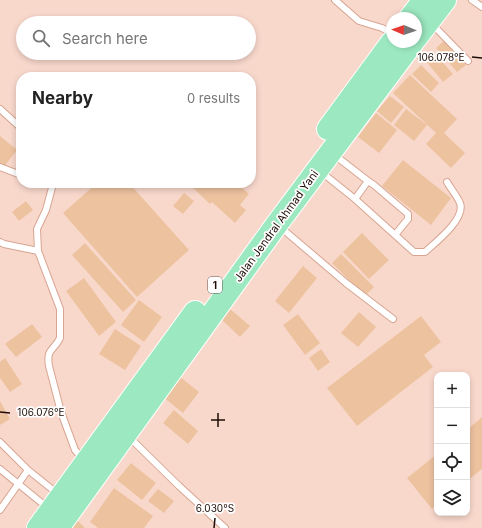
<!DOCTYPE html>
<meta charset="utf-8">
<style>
body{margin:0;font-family:Inter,sans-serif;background:#f2f2f2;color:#222}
.controls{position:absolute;right:12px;bottom:12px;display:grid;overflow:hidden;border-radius:8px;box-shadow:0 2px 6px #0003}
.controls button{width:36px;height:36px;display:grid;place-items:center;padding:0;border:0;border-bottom:1px solid #e0e0e0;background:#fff;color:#222;font:20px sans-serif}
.compass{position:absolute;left:386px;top:12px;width:36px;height:36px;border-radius:50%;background:#fff;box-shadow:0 2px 6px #0003;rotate:272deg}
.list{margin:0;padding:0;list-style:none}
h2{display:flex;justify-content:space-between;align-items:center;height:52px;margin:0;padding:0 16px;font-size:17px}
h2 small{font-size:13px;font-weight:400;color:#767676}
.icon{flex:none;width:22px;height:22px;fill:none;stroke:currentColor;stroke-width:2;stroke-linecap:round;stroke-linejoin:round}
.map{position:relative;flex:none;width:482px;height:528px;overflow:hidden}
.search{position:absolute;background:#fff;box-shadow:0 2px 6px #0003;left:16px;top:16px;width:240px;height:44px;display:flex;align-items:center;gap:10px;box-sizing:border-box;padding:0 14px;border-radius:22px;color:#767676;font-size:15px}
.panel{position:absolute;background:#fff;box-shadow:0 2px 6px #0003;left:16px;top:72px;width:240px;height:116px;border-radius:16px}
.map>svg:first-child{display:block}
.building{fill:#edc29f}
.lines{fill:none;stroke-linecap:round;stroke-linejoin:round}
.lane-casing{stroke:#d8a491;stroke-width:8}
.highway-casing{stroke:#fff;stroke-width:24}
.lane{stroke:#fff;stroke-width:6}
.highway{stroke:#9ce8c0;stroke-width:22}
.ticks{fill:none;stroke:#1e0c06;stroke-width:1.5}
.labels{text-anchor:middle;stroke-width:3.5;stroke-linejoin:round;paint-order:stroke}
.shield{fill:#fff;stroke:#625551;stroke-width:1}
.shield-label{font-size:10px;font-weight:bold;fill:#1e0c06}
.street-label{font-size:11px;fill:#1e0c06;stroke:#fff}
.ticks-label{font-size:10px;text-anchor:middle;fill:#1e0c06;stroke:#fff;stroke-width:3.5;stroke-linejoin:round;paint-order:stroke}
</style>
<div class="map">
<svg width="482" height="528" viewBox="0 0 482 528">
<rect width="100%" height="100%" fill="#f9d8cc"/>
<path class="building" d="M445 40 466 65 457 72 436 48Z
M434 52 453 74 443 82 425 60Z
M421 65 439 83 431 92 412 74Z
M410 75 457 119 444 133 465 153 451 168 426 144 436 133 393 93Z
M390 96 404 107 391 123 377 111Z
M406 109 427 125 414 141 394 125Z
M376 113 397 130 379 153 358 137Z
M0 136 17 150 3 168 0 165Z
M403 160 451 198 431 225 382 186Z
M97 183H129L189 250 137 297 63 213Z
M195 183H237L249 194 240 205 246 210 235 223 212 202 210 204 192 187Z
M184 193 194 201 183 214 173 206Z
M26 201 33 210 19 221 12 212Z
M362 233 389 260 369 279 343 252Z
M85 243 136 300 123 312 72 255Z
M341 254 374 287 365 296 332 263Z
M303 266 317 278 289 313 275 301Z
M84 278 116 322 99 336 66 291Z
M139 300 162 317 144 342 121 325Z
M230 309 250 326 240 337 221 319Z
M359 312 376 327 358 347 341 333Z
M298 314 320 343 305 355 283 325Z
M421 316 441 342 424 355 433 367 357 426 327 388Z
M32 324 42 337 16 357 5 344Z
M115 329 141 346 125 370 99 354Z
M321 349 330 362 318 371 309 358Z
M5 358 22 384 10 392 0 378V362Z
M179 376 199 392 183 413 163 397Z
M0 401 10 419 0 425Z
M174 410 198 431 188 444 163 423Z
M482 417V469L467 481V430Z
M437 454V505L432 509 407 478Z
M131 463 156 483 142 500 117 480Z
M114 488 153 516 144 528H98L90 522Z
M158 489 174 501 164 513 148 501Z
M74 517 85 528H62Z"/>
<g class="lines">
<g class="lane-casing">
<path id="lane" d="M335 0 359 21 382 28 392 33
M472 0 482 7
M432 24 468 61
M0 109 21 128
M333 154 368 181 355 199
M0 167 21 175
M320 171 355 199 414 252H425C435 243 466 219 460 203 457 196 451 189 447 182
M368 181 374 185 408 214V219L395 235
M279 226 346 283 393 319
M0 242 4 244 38 251 60 309V338C54 351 46 348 49 366L61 412 75 450 83 459
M38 251 37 229 46 210 53 184
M129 437 179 486 225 528
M0 442 28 470 58 494
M0 469 48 508
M0 510 28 470"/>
</g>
<g class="highway-casing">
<path id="highway" d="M410 18 424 0
M416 38 445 0
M328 129 392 42
M38 528 195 312
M58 528 277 224 413 42"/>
</g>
<use href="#lane" class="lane"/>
<use href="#highway" class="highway"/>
</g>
<path class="ticks" d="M472 57 482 58M0 412 10 413M211 420H225M218 427V413M214 528 215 518"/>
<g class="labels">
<rect class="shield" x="208" y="277" width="14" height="16" rx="3"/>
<g class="shield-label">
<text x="215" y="289">1</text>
</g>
<g class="street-label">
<text transform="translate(276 226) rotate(-54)" y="4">Jalan Jendral Ahmad Yani</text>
</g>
</g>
<g class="ticks-label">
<text x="441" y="61">106.078°E</text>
<text x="41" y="416">106.076°E</text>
<text x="215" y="512">6.030°S</text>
</g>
</svg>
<div class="controls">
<button>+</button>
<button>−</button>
<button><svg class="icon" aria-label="locate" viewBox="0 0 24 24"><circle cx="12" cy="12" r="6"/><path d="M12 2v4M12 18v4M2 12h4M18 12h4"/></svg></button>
<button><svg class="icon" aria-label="layers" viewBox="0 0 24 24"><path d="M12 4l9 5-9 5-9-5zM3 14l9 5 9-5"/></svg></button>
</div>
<svg class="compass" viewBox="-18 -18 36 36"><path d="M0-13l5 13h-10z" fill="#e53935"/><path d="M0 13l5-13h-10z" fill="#767676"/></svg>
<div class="search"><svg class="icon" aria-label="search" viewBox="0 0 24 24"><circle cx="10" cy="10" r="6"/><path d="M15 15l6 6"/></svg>Search here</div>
<section class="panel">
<h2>Nearby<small>0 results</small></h2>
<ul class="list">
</ul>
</section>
</div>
